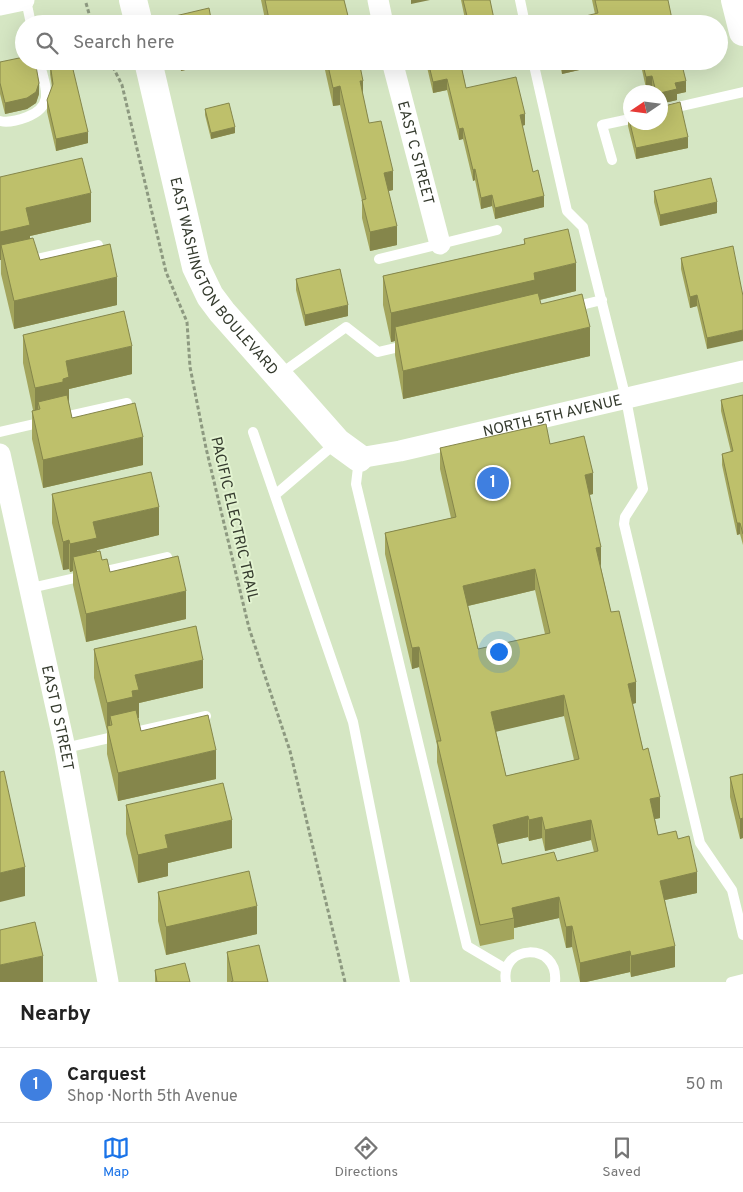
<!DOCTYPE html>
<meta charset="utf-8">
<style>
body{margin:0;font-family:Overpass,sans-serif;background:#f6f6f6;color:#222}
.compass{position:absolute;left:623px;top:85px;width:45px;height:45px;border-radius:50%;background:#fff;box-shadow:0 5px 20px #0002;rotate:257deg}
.you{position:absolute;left:498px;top:651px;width:18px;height:18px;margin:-12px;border:4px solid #fff;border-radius:50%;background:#1a73e8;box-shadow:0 0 0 8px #1a73e833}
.badge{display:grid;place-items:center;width:32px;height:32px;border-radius:50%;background:#1a73e8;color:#fff;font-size:16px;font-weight:700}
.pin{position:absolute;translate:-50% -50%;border:2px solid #fff;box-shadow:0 1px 5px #0006}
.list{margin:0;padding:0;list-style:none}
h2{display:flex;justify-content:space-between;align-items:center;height:65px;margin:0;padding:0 20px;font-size:21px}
h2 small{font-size:16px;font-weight:400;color:#767676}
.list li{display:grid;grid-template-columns:32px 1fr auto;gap:15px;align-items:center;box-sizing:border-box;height:75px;padding:0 20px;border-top:1px solid #e0e0e0}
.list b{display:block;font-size:19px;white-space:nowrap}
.list p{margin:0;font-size:16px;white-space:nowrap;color:#767676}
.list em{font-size:16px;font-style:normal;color:#767676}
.icon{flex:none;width:28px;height:28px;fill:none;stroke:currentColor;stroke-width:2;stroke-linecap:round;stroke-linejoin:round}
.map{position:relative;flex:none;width:743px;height:982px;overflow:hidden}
.search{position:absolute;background:#fff;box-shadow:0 5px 20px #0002;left:15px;right:15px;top:15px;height:55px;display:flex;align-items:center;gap:12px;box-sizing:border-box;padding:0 18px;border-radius:28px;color:#767676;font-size:19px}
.sheet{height:140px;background:#fff}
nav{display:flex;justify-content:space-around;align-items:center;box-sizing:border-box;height:70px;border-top:1px solid #e0e0e0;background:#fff;font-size:14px;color:#767676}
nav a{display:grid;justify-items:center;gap:2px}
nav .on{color:#1a73e8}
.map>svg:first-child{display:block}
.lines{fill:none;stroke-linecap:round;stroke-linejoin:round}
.path{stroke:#8d9980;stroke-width:3;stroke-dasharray:4 2.5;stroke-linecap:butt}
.lane{stroke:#fff;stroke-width:10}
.street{stroke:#fff;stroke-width:21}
.secondary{stroke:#fff;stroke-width:28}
.wall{fill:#a3a55c;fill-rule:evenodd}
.shaded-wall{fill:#85864b}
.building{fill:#bec06b;stroke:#85864b;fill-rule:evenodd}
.labels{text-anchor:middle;stroke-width:4;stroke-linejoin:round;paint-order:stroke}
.street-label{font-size:15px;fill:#343a2d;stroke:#e2f3d0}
</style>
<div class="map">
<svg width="743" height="982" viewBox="0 0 743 982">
<rect width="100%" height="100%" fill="#d5e6c3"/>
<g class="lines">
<path class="path" d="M86 3 92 24
M110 61 122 85 166 272 187 322 190 367 206 448 249 628 290 751 345 982"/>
<path class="lane" d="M26 0 31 24
M520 0 525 24
M533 61 567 211 583 227 626 399 643 489 625 517 624 524 700 843 732 890 743 935
M660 111 743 92
M0 121C8 123 19 120 27 117 56 106 45 86 39 61
M612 160 602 125 630 119
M379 259 497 230
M28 261 98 245
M573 307 602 300
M279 375 346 327 378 352 408 345
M60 418 127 403
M0 432 43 422
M253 432 353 722 405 982
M359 459 356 484 467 946 506 969
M275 495 337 442
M31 588 167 557
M65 748 206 716
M506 982C499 944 559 941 555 982
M731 982 743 979"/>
<g class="street">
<path d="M378 0 383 24"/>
<path d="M0 5 24 0"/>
<path id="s1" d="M392 61 440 244"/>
<path id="s2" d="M0 454 65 748 108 982"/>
<path id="s3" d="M359 458 400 451 743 371"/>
</g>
<g class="secondary">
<path d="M133 0 139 24"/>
<path d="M735 0 743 32"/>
<path id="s4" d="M148 61 196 267 210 296 222 312 337 442 359 458"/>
</g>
</g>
<path class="wall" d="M261 0H344L350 24H266Z
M461 0H490L494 24H466Z
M592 0H668L595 14Z
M179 61H219V62L181 71Z
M323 61H359L363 96 369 123 393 190 388 191 397 245 370 251 362 218V201L340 105 333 106Z
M427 61H460L466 88 525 125 522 126 533 172 544 207 495 219 492 206 481 209 475 180 473 181 463 139 459 140 447 90 433 93 427 67Z
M559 61H618L562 74Z
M640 61H681L686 92 677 94V100L660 104V92H654L652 87 646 88Z
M0 62 39 94 36 103 27 109 5 114 0 94Z
M50 63 88 143 56 151 47 112V100L52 87 50 74Z
M205 109 235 133 211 139 205 115Z
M628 115 688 148 636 159 628 126Z
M0 177 91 222 30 236V239L40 260 117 305 14 329 1 274Z
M654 191 717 213 660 226 654 202Z
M524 239 576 291 540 300 541 304 590 356 403 399 395 355V341L391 342 383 305V276L524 244Z
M733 246 707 349 697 306 690 308 681 269V258Z
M296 279 348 316 305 326 296 290Z
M23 335 132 374 69 389V406L72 418 143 465 43 488 32 439V411L33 410 23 363Z
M743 395V545L740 534 737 535 722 465V454L731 452 721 411V400Z
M550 444 593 494 589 495 601 568 611 612 636 703 632 704 660 818 655 819 658 835 678 839 697 893 665 900 675 967 631 977 630 972 586 982H580L572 947 566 948 559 918 514 928V939L480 946 437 762V745L419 667 412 669 385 554V533L451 518 440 469V448ZM535 590 545 634 478 649 468 606ZM564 716 574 760 506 776 496 731ZM528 837 529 841 542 838 545 851 591 840 594 852 557 861 502 864 497 844Z
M52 494 159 535 97 550V552L110 572 186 619 86 642 73 585V571L70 572 69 569 63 570 52 523Z
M94 649 203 688 139 703 138 718 141 731 216 779 118 801 107 754V731L94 678Z
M743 774V838L740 839 730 797V777Z
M126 805 232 848 168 863V876L138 883 126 834Z
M158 892 257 934 166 955 158 921Z
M227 952 268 982H227Z
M155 970 190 982H155Z"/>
<path class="shaded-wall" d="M411 0H430L411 4Z
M317 19V24H295Z
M494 19V24H472Z
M181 61H219V62L181 71Z
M569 61H618L562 74V63Z
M652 76V87L646 88V77Z
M447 79V90L433 93V82Z
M360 81H363V99Z
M686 81V92L677 94V100L660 104V93L675 83Z
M39 83V94L36 103 27 109 5 114V103Z
M340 86V105L333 106V88Z
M525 114V125L520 126V115Z
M235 127V133L211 139V133Z
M463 128V139L459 140V129Z
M88 132V143L56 151V139Z
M688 137V148L636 159V148Z
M475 169V180L473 181V170Z
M393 171V190L384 192V173Z
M91 193V222L30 236V253L1 245V260H0V232L26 208Z
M492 195V206L481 209V198Z
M544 196V207L495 219V208Z
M717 202V213L660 226V215Z
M397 226V245L370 251V232Z
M576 263V291L535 301 395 327V341L391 342V313L534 273Z
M117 277V305L14 329V301Z
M697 295V306L690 308V297Z
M348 305V316L305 326V315Z
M590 327V356L403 399V371Z
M743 330V341L707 349V338Z
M132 346V374L69 389V406L63 407 40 409 38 402V416L35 417V388L63 379 66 361Z
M143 437V465L43 488V460Z
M593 473V494L585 496V475Z
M159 507V535L97 550V566L73 557V571L70 572V544L93 522Z
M737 523H740V534L737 535Z
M69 540V569L63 570V542Z
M601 547V568L596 548Z
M535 569V590L463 607V586Z
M186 591V619L86 642V614Z
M419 647V667L412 669V648Z
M203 660V688L139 703V718L112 725 110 716V731L107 726V731V703L132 691 135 675Z
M636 682V703L628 705V684Z
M564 695V716L491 733V712Z
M216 750V779L118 801V773Z
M660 797V818L650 820V799Z
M528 816V837L493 845V825Z
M542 817V838L529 841V820Z
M743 818V838L740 839V819Z
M232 820V848L168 863V876L138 883V855L165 835Z
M591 820V840L545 851V830Z
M25 867V896L0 902V873Z
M697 872V893L660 901V881Z
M559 897V918L514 928V918L512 908Z
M257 906V934L166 955V927Z
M572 926V947L566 948V927Z
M675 946V967L631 977V956Z
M630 951V972L586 982H580V963Z
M43 956V982H0V965Z"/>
<path class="building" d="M265 0H344L350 24H318L317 19 295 24H270Z
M463 0H490L494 19 469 24Z
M595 0H668L673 24H553L598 13Z
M209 8 212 24H173L171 17Z
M24 57V61H29L31 67 36 66 39 83 36 92 27 98 5 103 0 83V62Z
M57 61H71L88 132 56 139 47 100 53 84 50 63Z
M327 61H359L363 81H360L369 123 381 121 393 171 384 173 397 226 370 232 362 200 366 199 340 86 333 88Z
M428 61H460L466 88 516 77 525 114 520 115 533 172 538 170 544 196 495 208 492 195 481 198 475 169 473 170 463 128 459 129 447 79 433 82Z
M642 61H681L686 81 675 83 677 89 660 93 656 92 652 76 646 77Z
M680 102 688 137 636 148 628 115H630V122H660V107Z
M229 103 235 127 211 133 205 109Z
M82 158 91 193 26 208 30 225 0 232V177Z
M711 178 717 202 660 215 654 191Z
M568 229 576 263 534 273 535 280 391 313 383 276 525 244 524 239Z
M33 238 40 260 110 244 117 277 14 301 1 245Z
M733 246 743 296V330L707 338 697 295 690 297 681 258Z
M340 269 348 305 305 315 296 279Z
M538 293 541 304 582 294 590 327 403 371 395 327Z
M124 311 132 346 66 361 69 377 63 379V382L35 388 23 335Z
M67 395 72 418 135 403 143 437 43 460 32 411 40 409 38 402Z
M743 395V534L740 523H737L722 454 733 451 721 400Z
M546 424 550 444 584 436 593 473 585 475 601 547 596 548 611 612 619 611 636 682 628 684 643 750 648 748 660 797 650 799 658 835 676 831 678 839 689 836 697 872 660 881 675 946 631 956 630 951 580 963 572 926 566 927 559 897 512 908 514 918 480 925 437 741H441L419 647 412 648 385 533 456 517 440 448ZM535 569 550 633 478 649 463 586ZM564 695 579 759 506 776 491 712ZM528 816 529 820 542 817 545 830 591 820 598 851 557 861 554 852 502 864 493 825Z
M151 472 159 507 93 522 97 538 70 544 69 540 63 542 52 494Z
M100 551 102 560 107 559 110 572 178 556 186 591 86 614 73 557Z
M196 626 203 660 135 675 139 690 132 691 133 697 107 703 94 649Z
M136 710 141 731 208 715 216 750 118 773 107 726 112 725 110 716Z
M4 771 25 867 0 873V772Z
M743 774V818L740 819 730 777Z
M223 783 232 820 165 835 168 848 138 855 126 805Z
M249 871 257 906 166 927 158 892Z
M35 922 43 956 0 965V930Z
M259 945 268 982H231L233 981 227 952Z
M185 963 190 982H157L155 970Z"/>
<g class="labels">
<g class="street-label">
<text dy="5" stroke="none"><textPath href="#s1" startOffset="95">EAST C STREET</textPath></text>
<text dy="5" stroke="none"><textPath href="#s4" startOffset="232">EAST WASHINGTON BOULEVARD</textPath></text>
<text dy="5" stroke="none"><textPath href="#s3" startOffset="198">NORTH 5TH AVENUE</textPath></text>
<text transform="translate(235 519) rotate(77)" y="5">PACIFIC ELECTRIC TRAIL</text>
<text dy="5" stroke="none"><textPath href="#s2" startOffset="270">EAST D STREET</textPath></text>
</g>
</g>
</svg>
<svg class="compass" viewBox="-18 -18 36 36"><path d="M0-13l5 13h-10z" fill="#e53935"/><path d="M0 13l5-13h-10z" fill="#767676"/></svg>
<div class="you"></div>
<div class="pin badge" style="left:493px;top:483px;background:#3f7fe0">1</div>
<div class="search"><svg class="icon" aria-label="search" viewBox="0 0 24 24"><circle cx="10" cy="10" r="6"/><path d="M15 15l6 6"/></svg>Search here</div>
</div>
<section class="sheet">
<h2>Nearby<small></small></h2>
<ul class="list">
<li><span class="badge" style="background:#3f7fe0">1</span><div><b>Carquest</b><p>Shop · North 5th Avenue</p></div><em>50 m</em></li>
</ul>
</section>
<nav>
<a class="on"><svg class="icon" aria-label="map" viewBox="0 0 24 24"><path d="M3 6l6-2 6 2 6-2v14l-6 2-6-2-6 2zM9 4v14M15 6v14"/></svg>Map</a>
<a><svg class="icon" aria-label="directions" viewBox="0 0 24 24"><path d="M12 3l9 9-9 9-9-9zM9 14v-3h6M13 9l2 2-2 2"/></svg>Directions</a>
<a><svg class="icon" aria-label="saved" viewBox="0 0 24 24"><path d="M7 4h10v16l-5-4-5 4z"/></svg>Saved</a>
</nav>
